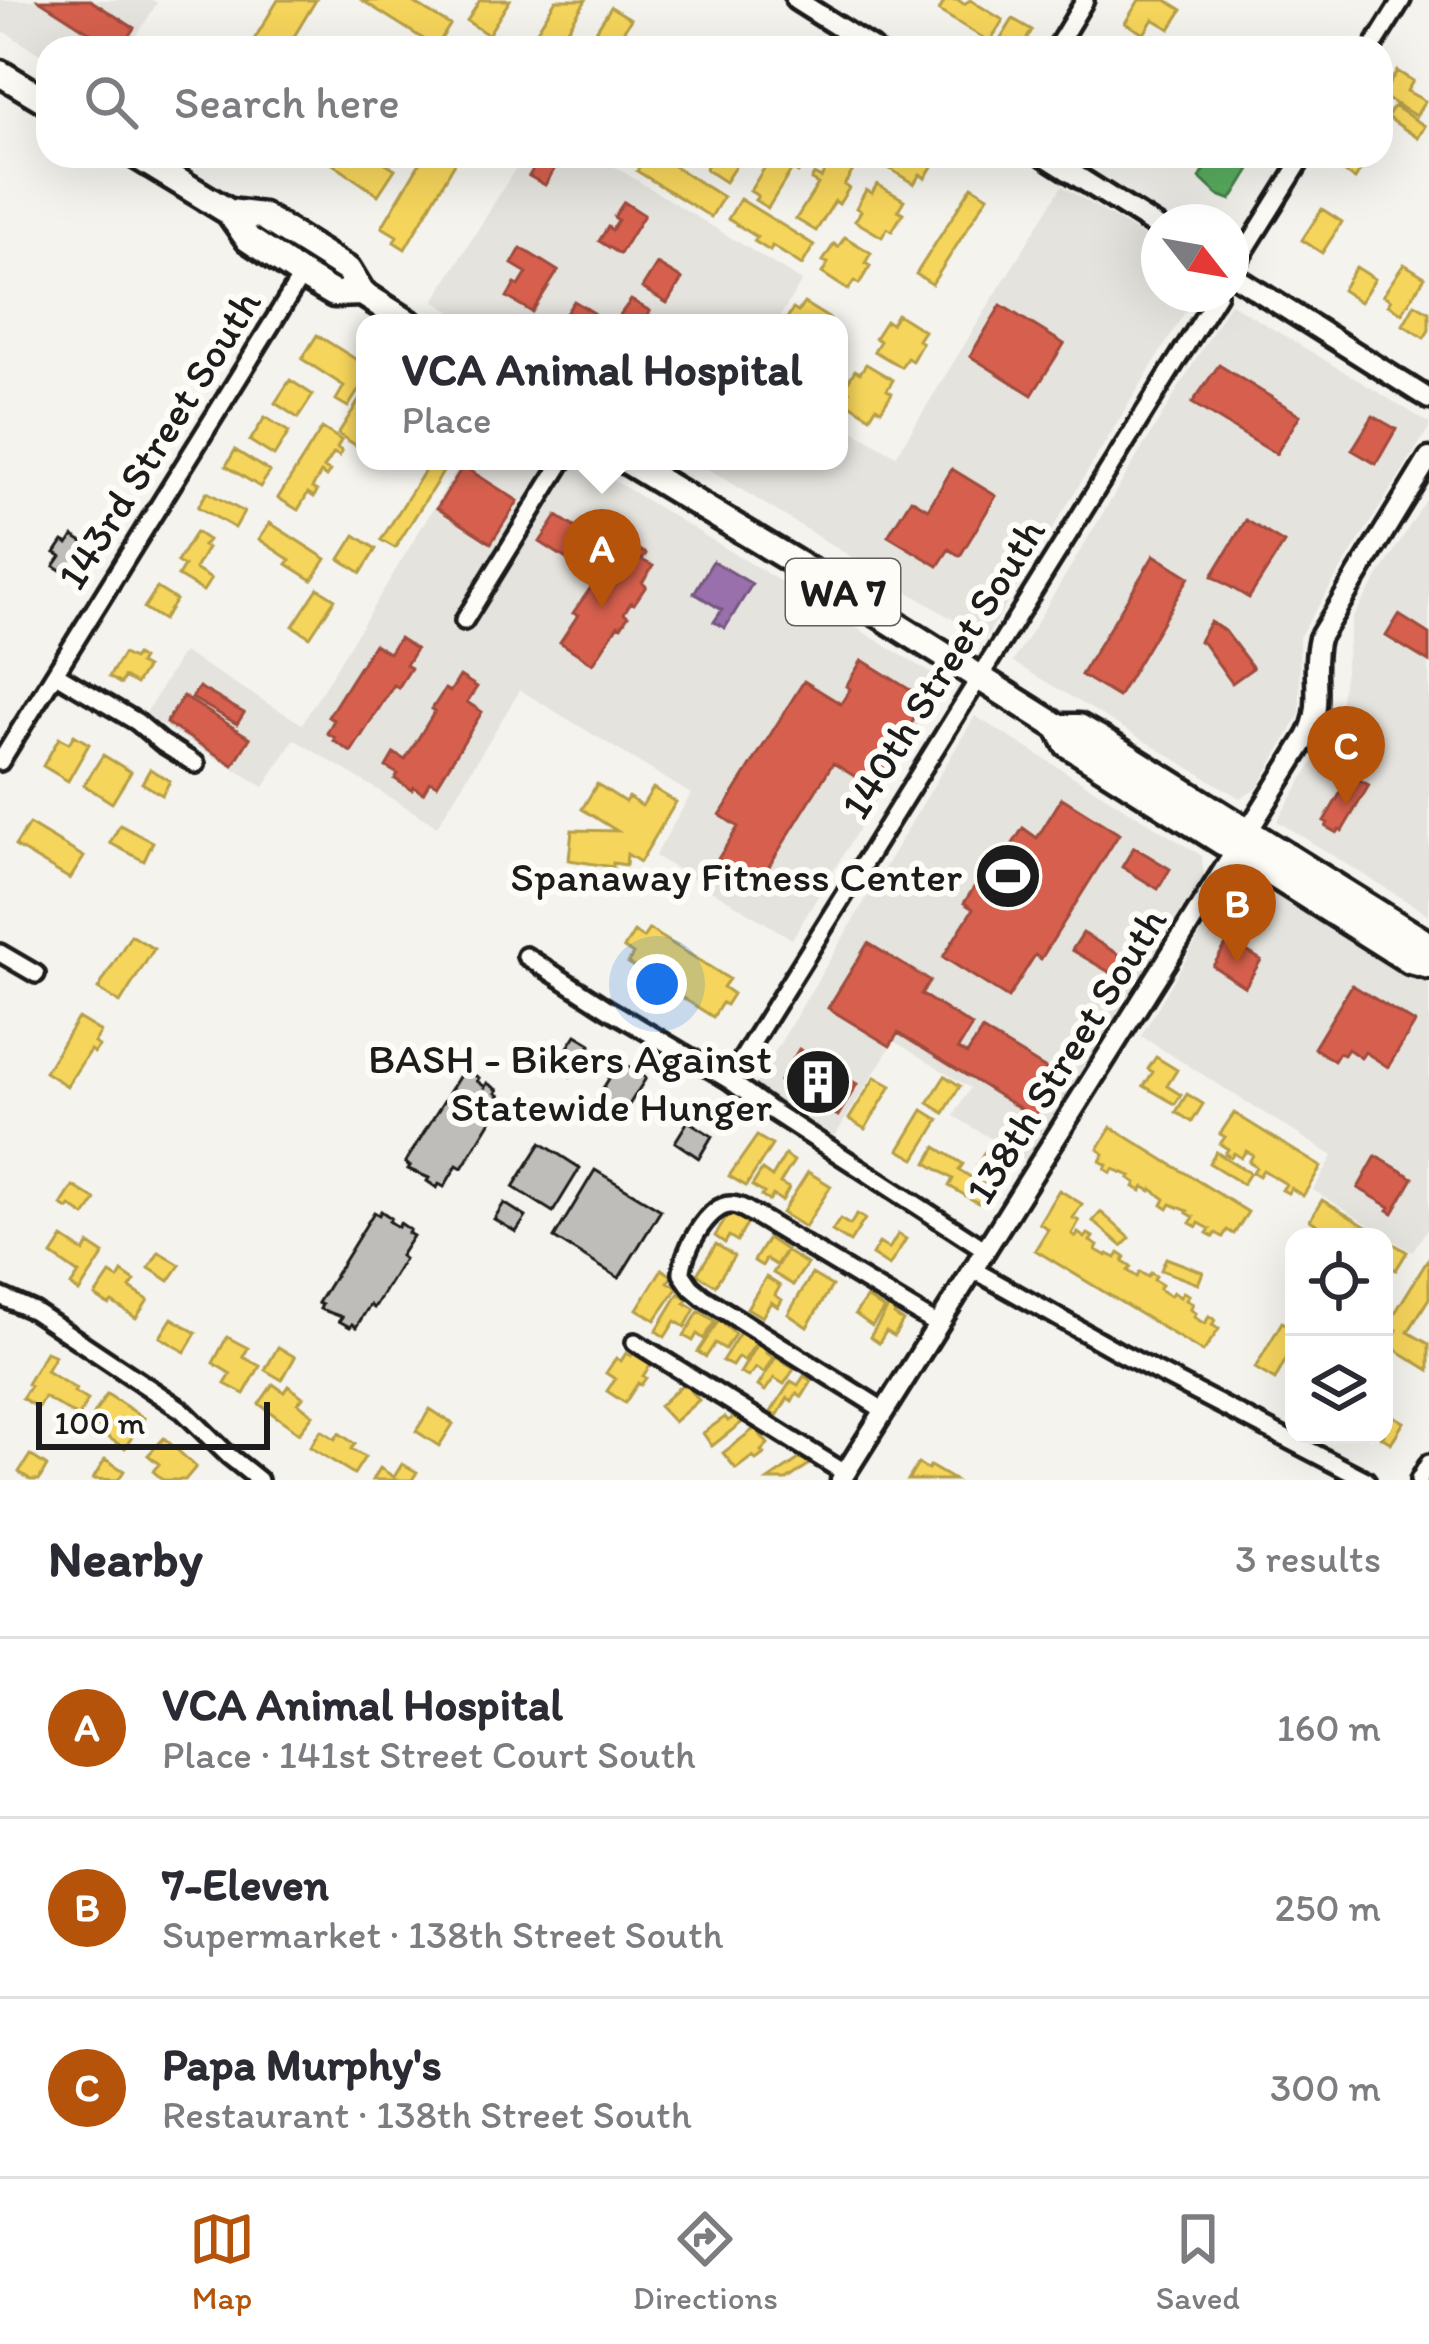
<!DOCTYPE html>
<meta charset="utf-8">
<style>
body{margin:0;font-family:Itim,sans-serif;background:#f7f7f7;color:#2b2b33}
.controls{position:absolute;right:36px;bottom:36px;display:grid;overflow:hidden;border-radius:24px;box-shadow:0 12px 48px #0002}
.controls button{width:108px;height:108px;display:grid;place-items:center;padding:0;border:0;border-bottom:3px solid #e1e1e2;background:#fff;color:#2b2b33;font:60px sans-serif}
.compass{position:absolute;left:1141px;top:204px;width:108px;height:108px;border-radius:50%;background:#fff;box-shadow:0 12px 48px #0002;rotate:121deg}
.scale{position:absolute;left:36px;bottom:30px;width:234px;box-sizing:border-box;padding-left:12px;border:6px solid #1c1c1c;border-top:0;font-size:33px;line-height:42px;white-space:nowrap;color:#1c1c1c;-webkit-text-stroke:9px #fdfcf7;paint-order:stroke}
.you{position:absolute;left:657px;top:984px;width:42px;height:42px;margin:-30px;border:9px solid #fff;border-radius:50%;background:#1a73e8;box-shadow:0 0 0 18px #1a73e833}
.badge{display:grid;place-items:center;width:78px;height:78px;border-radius:50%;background:#b45309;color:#fff;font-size:39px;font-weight:700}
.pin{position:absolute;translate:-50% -99px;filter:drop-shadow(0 3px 6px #0008)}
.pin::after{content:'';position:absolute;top:63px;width:42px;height:36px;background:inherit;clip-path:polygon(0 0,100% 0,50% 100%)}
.popup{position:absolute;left:356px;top:314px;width:492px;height:156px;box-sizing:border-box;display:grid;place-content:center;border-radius:24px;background:#fff;filter:drop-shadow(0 3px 9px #0005);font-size:39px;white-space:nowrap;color:#7c7c81}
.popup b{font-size:45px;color:#2b2b33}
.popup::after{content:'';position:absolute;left:50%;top:100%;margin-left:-24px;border:24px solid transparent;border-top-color:#fff}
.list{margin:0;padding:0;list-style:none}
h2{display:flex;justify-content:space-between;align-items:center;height:156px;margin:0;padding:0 48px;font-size:51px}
h2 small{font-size:39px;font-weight:400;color:#7c7c81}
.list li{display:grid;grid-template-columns:78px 1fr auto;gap:36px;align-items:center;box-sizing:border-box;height:180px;padding:0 48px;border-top:3px solid #e1e1e2}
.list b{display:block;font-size:45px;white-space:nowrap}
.list p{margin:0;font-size:39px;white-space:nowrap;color:#7c7c81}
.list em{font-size:39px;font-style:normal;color:#7c7c81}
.icon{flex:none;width:66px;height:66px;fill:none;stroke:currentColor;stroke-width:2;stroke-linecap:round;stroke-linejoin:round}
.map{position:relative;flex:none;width:1429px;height:1480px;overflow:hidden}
.search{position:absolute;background:#fff;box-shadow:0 12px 48px #0002;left:36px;right:36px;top:36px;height:132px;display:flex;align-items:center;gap:30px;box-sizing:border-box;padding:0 42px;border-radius:36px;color:#7c7c81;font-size:45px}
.sheet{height:696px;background:#fff}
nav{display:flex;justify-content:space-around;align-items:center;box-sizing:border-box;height:168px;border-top:3px solid #e1e1e2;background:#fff;font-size:33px;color:#7c7c81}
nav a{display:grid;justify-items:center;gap:6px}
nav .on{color:#b45309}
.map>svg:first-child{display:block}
.built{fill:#e4e3de}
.homes{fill:#f6d55c;stroke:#b59e49;stroke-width:3}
.shops{fill:#d6604d;stroke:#9e4c3e;stroke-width:3}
.offices{fill:#9970ab;stroke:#745780;stroke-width:3}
.public{fill:#5aae61;stroke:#47824c;stroke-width:3}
.building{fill:#bebdba;stroke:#1c1c1c;stroke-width:3}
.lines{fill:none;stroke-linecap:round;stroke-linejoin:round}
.minor-casing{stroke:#1c1c1c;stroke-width:24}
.tertiary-casing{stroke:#1c1c1c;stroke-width:27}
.primary-casing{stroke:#1c1c1c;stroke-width:33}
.minor{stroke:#fdfcf7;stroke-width:15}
.tertiary{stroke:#fdfcf7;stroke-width:18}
.primary{stroke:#fdfcf7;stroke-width:24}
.labels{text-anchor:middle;stroke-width:12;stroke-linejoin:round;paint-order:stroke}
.shield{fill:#fdfcf7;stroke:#605f5e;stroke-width:3}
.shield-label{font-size:39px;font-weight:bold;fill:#1c1c1c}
.street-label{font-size:42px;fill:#1c1c1c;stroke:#fdfcf7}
.poi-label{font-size:42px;fill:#1c1c1c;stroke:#fdfcf7;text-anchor:end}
</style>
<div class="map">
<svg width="1429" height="1480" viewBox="0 0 1429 1480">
<rect width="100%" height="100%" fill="#f4f3ee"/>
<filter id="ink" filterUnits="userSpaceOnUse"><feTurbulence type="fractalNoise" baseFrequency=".00833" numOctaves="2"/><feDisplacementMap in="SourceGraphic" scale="24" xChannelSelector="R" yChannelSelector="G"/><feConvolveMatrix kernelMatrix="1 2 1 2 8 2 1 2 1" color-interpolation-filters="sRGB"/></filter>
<g filter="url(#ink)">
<path class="built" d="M0 0H152L157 3 129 48H48V59L0 29Z
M523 156H597L802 281 776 323H470L434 301Z
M1062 186 1159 246V294H1196L985 639 695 461H839V422L896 456Z
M1230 303 1429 423V428L1299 637 1300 714 1257 789 1240 798 1013 662Z
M462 461H582L947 683 792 939 655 856 691 794 520 690 437 826 294 739 264 787 145 715 183 652 302 724Z
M1429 495V915L1277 821 1338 722 1352 619Z
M975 716 1202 856 1204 878 1029 1162 954 1116 970 1088 894 1041 835 1136 754 1087Z
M1265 882 1429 984V1226L1412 1252 1313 1190 1333 1156 1141 1036 1229 886Z"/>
<path class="homes" d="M278 0H316L287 48H249Z
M409 0 450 25 436 47 363 1Z
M480 0H510L488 35 467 21Z
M556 0H586L556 48H526Z
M945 0H958L964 4 970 0 1003 20 990 42 939 11Z
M1139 0H1166L1182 10 1170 29 1153 19 1144 34 1125 23Z
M611 7 631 19 613 48H585Z
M1013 19 1032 30 1021 48H1001L997 45Z
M1397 71 1413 81 1407 91 1425 101 1416 116 1382 96Z
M1394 106 1425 126 1418 138 1387 117Z
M321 156H374L395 169 378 195Z
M424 156H459L405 249 394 242 397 236 382 227Z
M646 156H658L723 197 711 217 637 171Z
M713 156H742L725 182 705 169Z
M765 156H799L794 163 802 167 798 173 792 169 768 208 755 200 758 196 750 191 768 162 763 159Z
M834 156H862L844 185 849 188 839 204 835 201 816 231 796 219 818 184 811 180 814 174 821 178Z
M891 156H932L936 160 925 178 920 174 914 184 887 167 893 158Z
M1346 156H1369L1355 179 1338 169Z
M877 184 904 200 898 210 903 213 892 231 887 228 882 237 855 221 861 211 856 208 866 190 872 193Z
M972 186 988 196 932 284 916 274Z
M740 199 814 245 802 265 772 246 770 251 754 241 757 237 728 219Z
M1322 209 1342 222 1322 253 1302 240Z
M845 237 871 253 865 263 870 266 859 284 854 281 848 290 822 273 828 263 823 261 834 244 838 247Z
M1404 264 1425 277 1402 313 1388 305 1391 300 1383 295Z
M1356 267 1375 279 1360 302 1342 290Z
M804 303 830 319 828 323H784L793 309 798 312Z
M1415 304 1429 312V330L1424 338 1403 325Z
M897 314 924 331 918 340 922 343 912 361 907 358 901 367 874 351 880 341 875 338 886 321 891 324Z
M317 335 365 365V380L348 407 336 400 344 386 302 359Z
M866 364 893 380 887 390 892 393 881 410 876 407 870 417 844 400 849 391 844 388 855 370 860 373Z
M290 380 313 395 298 418 275 403Z
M365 391V441L362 439 357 446 338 434Z
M265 417 289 432 274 456 250 441Z
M322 428 341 440 337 448 342 451 339 456 334 453 324 468 330 471 326 477 321 473 312 488 317 491 314 497 308 493 298 510 278 498Z
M235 450 270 472 260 487 226 466Z
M431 461H450L395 548 381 540Z
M207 492 244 512 235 528 198 507Z
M270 523 326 559 312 580 287 564 290 560 259 539Z
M196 532 208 540 203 546 207 548 195 569 211 579 203 591 178 576 184 566 177 562Z
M355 535 376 549 361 573 340 559Z
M157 588 176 600 163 620 144 608Z
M318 588 335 599 310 637 293 626Z
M123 654 133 659 136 655 142 659 139 664 146 668 136 684 124 677 121 684 109 677Z
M74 735 89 744 68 781 43 766 59 738 69 743Z
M103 755 131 772 112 803 84 785Z
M150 769 170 781 162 795 142 783Z
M597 784 625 802 628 797 642 806 653 788 676 802 640 862 627 854 626 865 613 863V867L569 860 572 830 617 831 582 809Z
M29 824 84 857 70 879 15 846Z
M120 825 153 842 144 861 110 843Z
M649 929 729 979 723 987 733 994 726 1005 722 1003 713 1017 628 963 633 954 624 948 634 932 643 938Z
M131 935 154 949 120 1003 98 989Z
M78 1018 101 1032 94 1043 99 1046 94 1053 90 1050 67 1086 45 1072Z
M1156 1057 1177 1070 1167 1086 1181 1095 1175 1104 1144 1086 1153 1072 1148 1069Z
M945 1076 960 1086 944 1113 928 1103Z
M875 1077 891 1086 865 1129 849 1119Z
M1187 1094 1203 1104 1192 1122 1176 1112Z
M923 1110 939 1120 915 1159 899 1150Z
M1234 1113 1321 1167 1303 1196 1291 1188 1288 1193 1282 1190 1286 1184 1263 1170 1259 1176 1253 1172 1256 1167 1249 1162 1253 1155 1246 1151 1241 1158 1234 1153 1231 1157 1225 1154 1228 1149 1220 1144 1225 1137 1220 1134Z
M1111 1127 1248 1212 1234 1234 1227 1230 1223 1237 1216 1233 1214 1237 1207 1233 1210 1229 1199 1223 1197 1227 1190 1223 1194 1217 1187 1213 1188 1211 1171 1204 1168 1209 1162 1205 1165 1199 1152 1189 1151 1191 1144 1187 1141 1191 1134 1187 1136 1183 1129 1178 1131 1176 1113 1169 1111 1173 1105 1169 1107 1165 1100 1161 1104 1154 1098 1149Z
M757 1136 772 1145 746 1186 729 1176Z
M936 1147 963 1164 959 1170 988 1187 978 1203 949 1186 953 1179 927 1163Z
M988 1147 1005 1158 994 1176 977 1165Z
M1216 1152 1250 1173 1243 1184 1209 1163Z
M785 1155 794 1161 780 1183 789 1188 782 1201 773 1195 769 1201 761 1196 764 1193 752 1186 762 1170 772 1177Z
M808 1172 831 1186 805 1227 782 1213Z
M73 1186 96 1200 85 1216 70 1206 68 1209 61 1205Z
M1059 1190 1082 1204 1073 1218 1079 1221 1072 1234 1076 1237 1078 1233 1085 1238 1088 1234 1093 1237 1090 1241 1098 1246 1096 1250 1107 1256 1108 1254 1116 1258 1119 1253 1125 1257 1123 1262 1131 1267 1128 1271 1137 1277 1140 1272 1148 1277 1151 1273 1156 1276 1154 1280 1162 1285 1159 1289 1170 1296 1173 1292 1180 1297 1183 1292 1189 1295 1186 1300 1193 1304 1190 1309 1196 1313 1194 1317 1205 1324 1209 1316 1215 1320 1212 1325 1219 1329 1203 1352 1035 1250 1048 1229 1039 1223Z
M1322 1200 1383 1237H1342L1337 1234 1335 1236 1310 1220Z
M730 1212 748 1223 737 1241 729 1236 725 1243 715 1236Z
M1101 1212 1130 1238 1122 1246 1093 1221Z
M857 1214 865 1219 850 1242 832 1231 840 1219 850 1225Z
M898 1234 906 1239 889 1266 872 1255 879 1243 889 1249Z
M63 1238 84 1252 89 1244 104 1254 79 1292 71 1286 79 1274 52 1255Z
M768 1238 786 1250 776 1265 766 1259 762 1266 754 1261Z
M1384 1238 1407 1252 1396 1270 1384 1263Z
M716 1244 734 1256 715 1285 697 1274Z
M786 1251 807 1264 793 1285 773 1273Z
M159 1252 180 1265 169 1281 149 1268Z
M1166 1258 1203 1272 1198 1284 1161 1270Z
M1429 1258V1298L1408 1332 1429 1344V1370L1388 1345 1397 1330 1388 1324Z
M662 1269 672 1276 668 1282 678 1287 655 1320 637 1309Z
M122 1272 135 1281 130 1288 148 1300 136 1318 112 1302 109 1305 95 1296 110 1274 118 1279Z
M812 1274 832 1286 807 1327 788 1314Z
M766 1277 780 1286 775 1295 782 1300 778 1307 771 1302 762 1317 747 1308Z
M679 1293 688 1299 685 1303 695 1309 685 1327 675 1321 665 1337 656 1331Z
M867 1297 884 1309 872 1326 855 1314Z
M889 1306 896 1311 894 1315 903 1321 894 1336 886 1331 879 1343 870 1337Z
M699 1311 715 1321 704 1339 697 1334 693 1341 684 1336Z
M172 1318 196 1333 185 1352 160 1337Z
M719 1320 735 1334 725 1349 715 1343 706 1357 698 1352Z
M1282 1322 1294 1329V1344L1275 1380 1255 1368Z
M741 1331 757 1341 744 1361 738 1357 732 1366 722 1361Z
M227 1337 248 1348 243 1357 260 1366 244 1394 225 1384 231 1374 213 1363Z
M759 1342 767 1346 766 1353 773 1357 764 1373 756 1368 748 1377 740 1373Z
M278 1347 295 1357 282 1380 265 1370Z
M635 1350 653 1361 643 1376 646 1378 641 1385 638 1383 625 1403 607 1391 615 1379 606 1373 616 1358 621 1361 626 1353 631 1356Z
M46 1352 55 1356 46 1371 76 1389 74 1392 88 1400 78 1417 44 1397 38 1408 22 1398 30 1386 27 1384Z
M776 1357 794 1369 784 1384 774 1378 765 1391 758 1386Z
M804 1376 812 1381 802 1397 797 1393 792 1401 788 1398 777 1416 771 1412 791 1381 798 1385Z
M684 1383 699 1400 674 1422 659 1406Z
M273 1384 284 1392 288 1386 303 1397 298 1403 313 1415 299 1433 259 1404Z
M107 1394 144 1418 125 1448 106 1436 107 1433 93 1424 98 1416 94 1414Z
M430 1409 453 1424 439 1446 416 1431Z
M1387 1412 1404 1422 1391 1443 1378 1435H1384V1414Z
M740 1413 745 1420 712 1446 703 1433 725 1417 728 1421Z
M755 1428 768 1444 761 1451 764 1454 756 1460 753 1456 736 1469 723 1453Z
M321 1430 335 1439 339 1433 355 1444 351 1449 365 1457 354 1474 310 1447Z
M164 1438 196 1467 185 1480H163L153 1471 159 1464 148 1455Z
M30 1455 47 1466 39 1480H31L19 1472Z
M805 1455 811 1463 787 1480H768Z
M105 1459 124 1471 118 1480 93 1479Z
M402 1464 417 1472 412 1480H373L380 1468 394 1477Z
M918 1464 928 1469 930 1466 954 1480H908Z"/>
<path class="shops" d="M39 0H90L134 28 121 48 113 44 111 46Z
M541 156H562L545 185 529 176Z
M624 202 644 215 620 254 599 241 608 227 612 230 618 220 614 217Z
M521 248 558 271 532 312 507 297 515 284 519 286 527 273 512 264Z
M657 264 682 279 667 303 642 288Z
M631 300 650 311 648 314 662 323H614Z
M574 301 594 313 588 323H570L563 318Z
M1001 305 1064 344 1032 395 970 356Z
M1219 365 1300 415 1276 454 1192 403Z
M1373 416 1396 429 1376 464 1352 450Z
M463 466 518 501 491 543 437 508Z
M952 469 996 496 960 556 949 549 938 566 888 536 911 499 928 509Z
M557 516 607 548 590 574 540 542Z
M1246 520 1284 543 1249 598 1212 576Z
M631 545 646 554 642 560 653 566 642 583 646 586 634 604 631 602 624 613 628 616 621 627 618 625 593 664 560 642 578 615 573 613 620 546 627 551Z
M1154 555 1189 577 1118 697 1081 675Z
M1399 615 1429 634V662L1386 636Z
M1210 622 1225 631 1253 668 1232 683 1204 644 1199 641Z
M399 638 416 649 406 665 411 668 398 688 394 685 351 752 334 741 335 738 327 733 334 720 328 717 374 644 389 653Z
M862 660 926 700 872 787 833 763 758 884 718 859 738 827 720 815 804 681 841 704 850 689 846 686Z
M460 676 477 687 467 702 482 712 437 785 430 781 423 793 414 787 412 790 395 779 398 774 386 767 394 753 405 760 435 711 432 709 445 689 450 692Z
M199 687 244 713 237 724 192 698Z
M183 696 250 738 233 765 166 723Z
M1351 775 1369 785 1342 831 1339 830 1337 833 1326 827 1328 823 1324 821Z
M1062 798 1119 834 1041 959 1035 955 1008 998 943 957 973 909 964 903 987 867 995 872 1023 828 1037 838Z
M1134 847 1170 869 1158 889 1122 867Z
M1083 933 1131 962 1121 979 1072 950Z
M1229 940 1261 960 1245 987 1213 966Z
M868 943 930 981 921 994 972 1026 958 1049 967 1054 982 1030 1059 1077 1034 1117 898 1033 890 1046 828 1008Z
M1352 985 1415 1023 1388 1067 1365 1052 1361 1058 1348 1049 1344 1055 1339 1053 1334 1061 1314 1048Z
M799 1049 857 1084 838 1116 780 1081Z
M1376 1156 1413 1178 1393 1213 1388 1210 1390 1207 1358 1188Z"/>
<path class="offices" d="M713 561 752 584 725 628 714 622 722 610 694 593Z"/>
<path class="public" d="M1213 156 1257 158 1231 200 1218 195 1200 178Z"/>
<path class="building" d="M73 536 91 547 72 577 54 566 61 556 55 553 63 541 68 544Z
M576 1035 591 1044 570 1076 555 1067Z
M620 1061 646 1078 627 1108 623 1105 617 1115 595 1101Z
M468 1071 479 1078 477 1081 485 1087 487 1083 498 1090 496 1093 500 1096 487 1117 492 1119 462 1168 457 1165 444 1187 439 1184 437 1188 427 1181 429 1178 408 1169 410 1166 405 1163 462 1072 466 1075Z
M688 1121 712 1136 699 1158 675 1142Z
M541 1143 580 1168 553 1212 513 1187Z
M595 1170 661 1210 619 1278 554 1238Z
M504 1203 526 1217 516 1232 494 1219Z
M381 1211 391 1218 389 1221 398 1227 400 1223 410 1230 408 1233 413 1236 400 1256 404 1259 374 1308 370 1305 356 1327 352 1324 350 1327 339 1321 342 1317 320 1309 322 1305 318 1303 374 1212 379 1215Z"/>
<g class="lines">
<g class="minor-casing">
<path id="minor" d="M1056 48 1085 0
M1372 48 1402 0
M1231 273 1304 156
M464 621 563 461
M56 674 137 722 162 743 196 764
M0 762 302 275
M0 953 36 974
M526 956 608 1009 729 1080 772 1111 986 1250
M729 1080 1218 294
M974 1270 1121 1353 1366 1480
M0 1296 34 1311 182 1410 229 1456 259 1480
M635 1342 845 1473
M885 1411 703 1297 691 1287 682 1274C681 1254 708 1205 730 1205 739 1204 749 1212 757 1216L938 1325
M1419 1480 1429 1463"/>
</g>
<g class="tertiary-casing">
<path id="tertiary" d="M796 0 872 48
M1045 156 1159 228
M1231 274 1429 399
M841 1480 1307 737C1325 705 1310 672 1319 638L1429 458"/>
</g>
<g class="primary-casing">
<path id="primary" d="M0 73 48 102
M137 156 229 212 248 239 302 275 334 294 362 293
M229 212 262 216 348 270 362 293 409 323
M627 461 839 589 1058 727 1067 744 1410 961 1429 966
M1058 727H1079L1110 745 1421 940 1429 949"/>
</g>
<use href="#minor" class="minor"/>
<use href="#tertiary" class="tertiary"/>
<use href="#primary" class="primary"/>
</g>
</g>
<defs>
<g id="stadium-disc" transform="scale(3.45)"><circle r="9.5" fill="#1c1c1c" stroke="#fdfcf7"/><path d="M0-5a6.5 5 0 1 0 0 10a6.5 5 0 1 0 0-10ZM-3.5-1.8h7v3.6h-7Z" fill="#fff"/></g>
<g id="building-disc" transform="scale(3.45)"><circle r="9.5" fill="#1c1c1c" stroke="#fdfcf7"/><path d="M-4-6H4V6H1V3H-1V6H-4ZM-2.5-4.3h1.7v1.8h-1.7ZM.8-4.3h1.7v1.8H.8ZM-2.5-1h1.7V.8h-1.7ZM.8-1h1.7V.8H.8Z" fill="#fff"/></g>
</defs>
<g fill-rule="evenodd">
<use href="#stadium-disc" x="1008" y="876"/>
<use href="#building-disc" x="818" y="1082"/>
</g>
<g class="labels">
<rect class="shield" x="786" y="559" width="114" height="66" rx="9"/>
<g class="shield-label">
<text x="843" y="606">WA 7</text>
</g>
<g class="street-label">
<text transform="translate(158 439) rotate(-58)" y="15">143rd Street South</text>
<text transform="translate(942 668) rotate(-58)" y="15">140th Street South</text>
<text transform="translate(1065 1055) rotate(-58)" y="15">138th Street South</text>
</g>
<g class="poi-label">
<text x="962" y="891">Spanaway Fitness Center</text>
<text x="772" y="1073">BASH - Bikers Against<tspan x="772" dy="48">Statewide Hunger</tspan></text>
</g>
</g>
</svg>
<div class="controls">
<button><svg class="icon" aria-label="locate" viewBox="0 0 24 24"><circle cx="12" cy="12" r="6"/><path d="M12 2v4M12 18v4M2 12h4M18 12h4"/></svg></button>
<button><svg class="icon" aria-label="layers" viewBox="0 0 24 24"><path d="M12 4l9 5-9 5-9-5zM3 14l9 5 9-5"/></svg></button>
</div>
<svg class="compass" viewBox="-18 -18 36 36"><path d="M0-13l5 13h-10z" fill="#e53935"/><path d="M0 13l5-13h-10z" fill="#7c7c81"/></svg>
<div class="scale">100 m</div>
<div class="you"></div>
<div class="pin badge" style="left:602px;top:608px">A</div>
<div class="popup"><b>VCA Animal Hospital</b>Place</div>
<div class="pin badge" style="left:1237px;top:963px">B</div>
<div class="pin badge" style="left:1346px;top:805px">C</div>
<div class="search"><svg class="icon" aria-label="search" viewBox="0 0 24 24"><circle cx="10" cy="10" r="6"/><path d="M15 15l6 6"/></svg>Search here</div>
</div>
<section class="sheet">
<h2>Nearby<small>3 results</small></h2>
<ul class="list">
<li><span class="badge">A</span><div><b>VCA Animal Hospital</b><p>Place · 141st Street Court South</p></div><em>160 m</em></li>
<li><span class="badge">B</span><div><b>7-Eleven</b><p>Supermarket · 138th Street South</p></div><em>250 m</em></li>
<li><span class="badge">C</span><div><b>Papa Murphy's</b><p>Restaurant · 138th Street South</p></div><em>300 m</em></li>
</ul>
</section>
<nav>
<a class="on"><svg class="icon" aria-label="map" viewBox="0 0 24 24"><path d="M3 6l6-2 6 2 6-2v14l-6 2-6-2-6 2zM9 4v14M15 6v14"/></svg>Map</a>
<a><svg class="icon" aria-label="directions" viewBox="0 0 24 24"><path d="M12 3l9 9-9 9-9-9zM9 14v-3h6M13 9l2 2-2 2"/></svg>Directions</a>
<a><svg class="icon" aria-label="saved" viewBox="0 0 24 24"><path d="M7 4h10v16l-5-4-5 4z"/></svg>Saved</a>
</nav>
